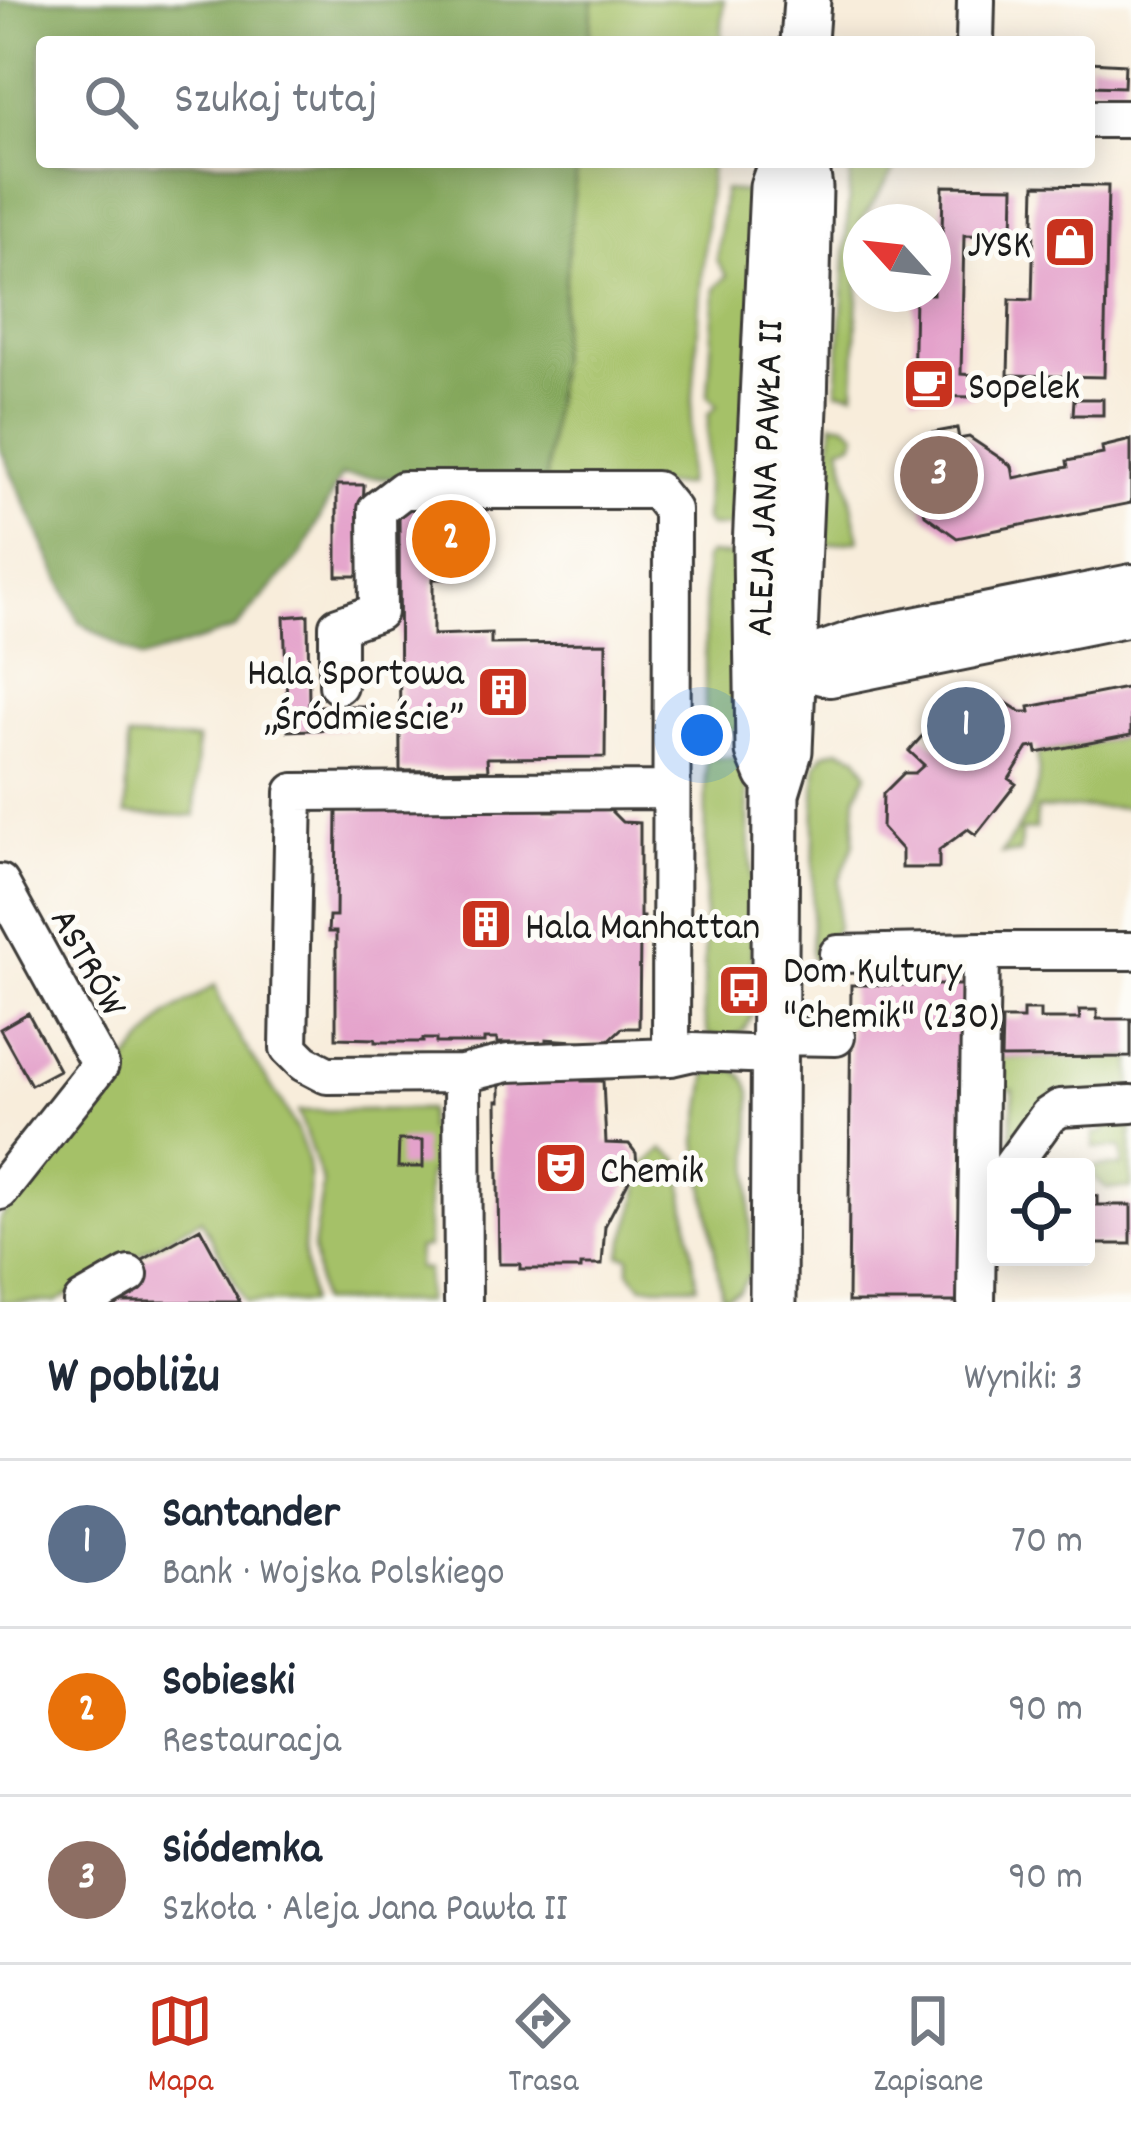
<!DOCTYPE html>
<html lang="pl">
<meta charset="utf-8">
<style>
body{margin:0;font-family:Dekko,sans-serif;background:#f2f2f3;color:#1f2937}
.controls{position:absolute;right:36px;bottom:36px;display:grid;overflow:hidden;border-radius:12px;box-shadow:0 6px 30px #0003}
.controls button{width:108px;height:108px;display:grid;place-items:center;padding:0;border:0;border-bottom:3px solid #e0e1e3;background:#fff;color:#1f2937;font:60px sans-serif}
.compass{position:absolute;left:843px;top:204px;width:108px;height:108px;border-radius:50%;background:#fff;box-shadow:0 6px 30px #0003;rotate:297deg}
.you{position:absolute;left:702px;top:735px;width:42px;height:42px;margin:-30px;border:9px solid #fff;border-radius:50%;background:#1a73e8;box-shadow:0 0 0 18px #1a73e833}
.badge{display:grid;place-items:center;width:78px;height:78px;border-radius:50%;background:#c8321e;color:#fff;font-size:39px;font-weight:700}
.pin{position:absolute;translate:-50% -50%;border:6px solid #fff;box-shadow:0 3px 12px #0006}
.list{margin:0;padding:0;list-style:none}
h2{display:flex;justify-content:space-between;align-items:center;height:156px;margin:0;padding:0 48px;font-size:51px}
h2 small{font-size:39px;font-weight:400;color:#747a83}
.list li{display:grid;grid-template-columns:78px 1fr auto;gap:36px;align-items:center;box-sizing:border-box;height:168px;padding:0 48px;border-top:3px solid #e0e1e3}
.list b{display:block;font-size:45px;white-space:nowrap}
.list p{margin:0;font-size:39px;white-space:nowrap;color:#747a83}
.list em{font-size:39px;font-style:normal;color:#747a83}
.icon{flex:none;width:66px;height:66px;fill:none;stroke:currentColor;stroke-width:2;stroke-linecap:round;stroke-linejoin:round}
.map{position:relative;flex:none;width:1131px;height:1302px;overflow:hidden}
.search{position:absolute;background:#fff;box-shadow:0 6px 30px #0003;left:36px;right:36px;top:36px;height:132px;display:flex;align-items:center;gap:30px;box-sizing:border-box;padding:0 42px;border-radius:12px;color:#747a83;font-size:45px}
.sheet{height:660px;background:#fff}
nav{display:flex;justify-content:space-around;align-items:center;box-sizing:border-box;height:168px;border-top:3px solid #e0e1e3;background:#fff;font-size:33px;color:#747a83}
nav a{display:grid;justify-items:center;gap:6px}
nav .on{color:#c8321e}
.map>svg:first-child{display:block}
.green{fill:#a5c168;stroke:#606e42;stroke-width:3}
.forest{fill:#84a75c;stroke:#50623c;stroke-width:3}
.building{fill:#e4a2cb}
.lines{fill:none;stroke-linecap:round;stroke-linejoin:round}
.minor-casing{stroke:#3d3b39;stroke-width:42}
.major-casing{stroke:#3d3b39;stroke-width:51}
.minor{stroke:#fff;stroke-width:36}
.major{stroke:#fff;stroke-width:45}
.labels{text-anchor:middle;stroke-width:10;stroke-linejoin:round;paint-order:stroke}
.poi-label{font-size:39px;fill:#1c1c1c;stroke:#fdfcf7;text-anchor:start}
.street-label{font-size:39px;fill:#1c1c1c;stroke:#fdfcf7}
</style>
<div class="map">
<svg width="1131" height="1302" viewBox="0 0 1131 1302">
<rect width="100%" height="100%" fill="#fdfcf7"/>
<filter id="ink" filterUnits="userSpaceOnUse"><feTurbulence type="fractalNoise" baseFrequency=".00833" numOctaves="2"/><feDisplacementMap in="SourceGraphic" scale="24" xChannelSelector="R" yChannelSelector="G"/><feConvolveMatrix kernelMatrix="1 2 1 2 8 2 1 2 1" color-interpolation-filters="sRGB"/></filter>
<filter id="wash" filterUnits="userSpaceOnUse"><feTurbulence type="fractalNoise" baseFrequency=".004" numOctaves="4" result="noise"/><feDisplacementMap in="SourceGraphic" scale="48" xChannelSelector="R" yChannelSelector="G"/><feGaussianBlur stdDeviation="2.7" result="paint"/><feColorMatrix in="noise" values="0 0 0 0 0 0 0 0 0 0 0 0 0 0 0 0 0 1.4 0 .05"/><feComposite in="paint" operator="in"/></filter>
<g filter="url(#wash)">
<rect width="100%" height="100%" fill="#f8eddb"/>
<path class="green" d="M593 0H724L721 42H589Z
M577 162H711L686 485H545Z
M851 162H894V170L861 222 854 393 837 391Z
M724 190 761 193 739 527 710 526 705 521 708 415 717 406 708 395 715 288 727 276 717 260Z
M833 422 846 424 857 433 853 443 841 446 859 540 826 545Z
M709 554 737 556 743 730H709L705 726V559Z
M1129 736 1131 807 1037 809 1036 829 1021 831 1020 853 1001 854C1023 821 1045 795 1037 753Z
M128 738 197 740 195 816 126 814Z
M839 749 858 756 867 773 856 797 854 844 839 881 837 927 819 972 811 955 816 765 825 753Z
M709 758H745L752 882V1015L744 1030 730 1039 708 1035 704 1015 706 762Z
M215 985C233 1042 277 1084 300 1138 316 1173 308 1201 304 1238 302 1259 309 1281 310 1302H246L201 1219 55 1302H0V1219L59 1141 167 1015Z
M1131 1057V1097L1067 1100 1010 1159 1013 1090 994 1087V1058Z
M709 1064C730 1067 745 1069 751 1092L750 1273 739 1291 722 1297 697 1142Z
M428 1109V1129L446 1130 447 1173H428V1247L418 1248 417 1268 427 1270 426 1302H320L313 1247 323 1184 298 1111Z
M1131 1111V1188H1107L1095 1179 1094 1166H1122V1148H1094V1133L1104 1132V1112Z
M663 1149 679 1159 697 1286H642L629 1271V1256L620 1255 637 1202 641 1169Z"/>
<path class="forest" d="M0 0H593L589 42H42V162H577L545 485 341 476 302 554 235 629 141 659 79 622 0 448Z"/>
<g id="blocks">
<path class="building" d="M1089 62 1125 64 1124 87 1089 86Z
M1035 185 1108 186 1104 377 1008 375 1010 299 1032 300Z
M943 186 1014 187 1013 236 964 235 961 374 973 375V397L913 396 915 294H933V235H942Z
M1074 399H1103V415H1073Z
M957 428 959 439 969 437 1012 466 1014 478 1068 467 1067 461 1103 454 1102 447 1131 440V503L957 538 925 515 912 449 920 435Z
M337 485H364L360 576H337Z
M485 502V556H460L459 579H433V635L491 633V644L606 643 605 757 487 758 488 770 400 771 399 510 405 504Z
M308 615 309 706H366L365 728 288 731 284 617Z
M1131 687V735L1037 753 1036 747 1028 748 1009 779 1016 784 976 835 968 829 939 850V868H902V850L882 828 883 794 904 773H915L924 765 909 751 923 735 937 747 960 704 999 698 1021 712H1030L1029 707Z
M375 806 423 807V810H436V807H485V810H498V807H546V811H559V807H607L622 822 640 823V917H643L644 934H640L639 1028H622L606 1043 546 1039V1043H497V1039H484V1043H436V1039H423V1042H375V1039L336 1038V932H328L329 916H336L337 810H375Z
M851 985H964L962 1302H848Z
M1023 1010H1040V1019H1080L1079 1010H1097V1019H1131V1057L1001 1058 1002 1019H1023Z
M28 1013 59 1070 31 1085 0 1029Z
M533 1078V1081L582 1078V1081H603L606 1143 629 1144 636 1153 637 1165 605 1226 602 1265H581V1269H520V1264H499L497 1101H500V1080Z
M399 1140H423V1167H398Z
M1086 1196H1097V1205H1131V1244H1086Z
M200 1228 240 1302H105L136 1264Z"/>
</g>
</g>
<g filter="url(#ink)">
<use href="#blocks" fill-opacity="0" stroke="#3d3b39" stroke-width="3"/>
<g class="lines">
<g class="minor-casing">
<path id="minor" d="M975 42 976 0
M1089 119H1131
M773 653 790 668 830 678 1131 617
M783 673 809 655 863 636 1131 583
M338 685V626L378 612 377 510 403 490H656L672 510 671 1057
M670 790 294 792 289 1048 304 1063 327 1075 462 1074 508 1063 671 1057 693 1052 776 1055
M0 883 100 1065 0 1191
M838 954 981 951
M776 1036 836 1037
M462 1074 463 1302
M1011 1167 1048 1116 1060 1108 1131 1104
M82 1302 129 1275
M976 1302 981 951H1131"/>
</g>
<g class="major-casing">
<path id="major" d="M804 42 807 0
M768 773 759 751 756 548 773 187 782 162
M773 1302 776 793 789 751 804 408 809 188 805 162"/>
</g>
<use href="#minor" class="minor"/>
<use href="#major" class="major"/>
</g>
</g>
<defs>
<g id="shop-square" transform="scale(2.7)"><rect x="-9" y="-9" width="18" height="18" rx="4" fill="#c8321e" stroke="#fdfcf7"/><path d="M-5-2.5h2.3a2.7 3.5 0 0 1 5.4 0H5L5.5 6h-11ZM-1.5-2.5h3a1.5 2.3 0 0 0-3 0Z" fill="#fff"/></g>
<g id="cafe-square" transform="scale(2.7)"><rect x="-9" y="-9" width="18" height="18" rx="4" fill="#c8321e" stroke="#fdfcf7"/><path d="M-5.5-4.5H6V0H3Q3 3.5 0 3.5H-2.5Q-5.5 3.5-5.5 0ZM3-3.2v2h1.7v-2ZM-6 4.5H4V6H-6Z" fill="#fff"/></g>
<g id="building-square" transform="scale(2.7)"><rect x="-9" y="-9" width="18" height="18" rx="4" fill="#c8321e" stroke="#fdfcf7"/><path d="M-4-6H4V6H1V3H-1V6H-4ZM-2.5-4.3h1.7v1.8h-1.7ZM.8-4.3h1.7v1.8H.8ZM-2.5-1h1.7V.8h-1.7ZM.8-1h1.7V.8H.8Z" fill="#fff"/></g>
<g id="bus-square" transform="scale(2.7)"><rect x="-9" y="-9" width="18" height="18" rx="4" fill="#c8321e" stroke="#fdfcf7"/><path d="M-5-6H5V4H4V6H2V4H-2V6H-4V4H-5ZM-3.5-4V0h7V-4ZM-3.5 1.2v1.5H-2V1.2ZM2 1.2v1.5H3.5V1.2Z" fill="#fff"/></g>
<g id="theatre-square" transform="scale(2.7)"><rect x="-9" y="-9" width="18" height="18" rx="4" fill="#c8321e" stroke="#fdfcf7"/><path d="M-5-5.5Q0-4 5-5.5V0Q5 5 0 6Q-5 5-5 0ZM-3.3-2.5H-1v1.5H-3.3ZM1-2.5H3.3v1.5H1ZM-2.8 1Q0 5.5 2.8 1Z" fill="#fff"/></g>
</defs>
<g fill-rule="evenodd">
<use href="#shop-square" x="1070" y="242"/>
<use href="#cafe-square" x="929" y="384"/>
<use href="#building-square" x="503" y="692"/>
<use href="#building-square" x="486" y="924"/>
<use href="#bus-square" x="744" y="990"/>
<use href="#theatre-square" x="561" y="1168"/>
</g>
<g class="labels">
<g class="poi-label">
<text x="1031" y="256" text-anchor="end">JYSK</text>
<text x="968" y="398">Sopelek</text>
<text x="464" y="684" text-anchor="end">Hala Sportowa<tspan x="464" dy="45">„Śródmieście”</tspan></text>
<text x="525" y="938">Hala Manhattan</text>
<text x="783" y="982">Dom Kultury<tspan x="783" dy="45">"Chemik" (230)</tspan></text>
<text x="600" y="1182">Chemik</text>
</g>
<g class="street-label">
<text transform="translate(762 478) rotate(-88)" y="14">ALEJA JANA PAWŁA II</text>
<text transform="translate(91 961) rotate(61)" y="14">ASTRÓW</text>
</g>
</g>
</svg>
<div class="controls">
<button><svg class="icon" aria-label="locate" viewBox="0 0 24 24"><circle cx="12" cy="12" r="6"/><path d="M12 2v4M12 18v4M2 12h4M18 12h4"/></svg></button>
</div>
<svg class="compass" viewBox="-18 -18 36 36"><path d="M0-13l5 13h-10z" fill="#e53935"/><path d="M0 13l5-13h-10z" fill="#747a83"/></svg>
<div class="you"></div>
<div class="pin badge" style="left:966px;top:726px;background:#5c6f8a">1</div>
<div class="pin badge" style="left:451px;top:539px;background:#e8710a">2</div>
<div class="pin badge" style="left:939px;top:475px;background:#8d6e63">3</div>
<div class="search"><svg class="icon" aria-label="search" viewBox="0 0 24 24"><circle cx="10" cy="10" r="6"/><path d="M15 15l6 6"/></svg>Szukaj tutaj</div>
</div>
<section class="sheet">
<h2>W pobliżu<small>Wyniki: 3</small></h2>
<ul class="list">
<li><span class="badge" style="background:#5c6f8a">1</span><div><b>Santander</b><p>Bank · Wojska Polskiego</p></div><em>70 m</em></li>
<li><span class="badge" style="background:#e8710a">2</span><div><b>Sobieski</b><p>Restauracja</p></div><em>90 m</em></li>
<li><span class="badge" style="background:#8d6e63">3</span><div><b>Siódemka</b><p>Szkoła · Aleja Jana Pawła II</p></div><em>90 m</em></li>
</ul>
</section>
<nav>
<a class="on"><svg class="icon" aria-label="map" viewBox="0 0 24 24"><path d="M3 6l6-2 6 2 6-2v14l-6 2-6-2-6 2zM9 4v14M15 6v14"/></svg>Mapa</a>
<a><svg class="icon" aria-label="directions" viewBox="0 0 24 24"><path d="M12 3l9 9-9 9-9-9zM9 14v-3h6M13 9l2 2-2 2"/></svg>Trasa</a>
<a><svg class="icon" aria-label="saved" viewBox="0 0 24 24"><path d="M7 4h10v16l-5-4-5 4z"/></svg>Zapisane</a>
</nav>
